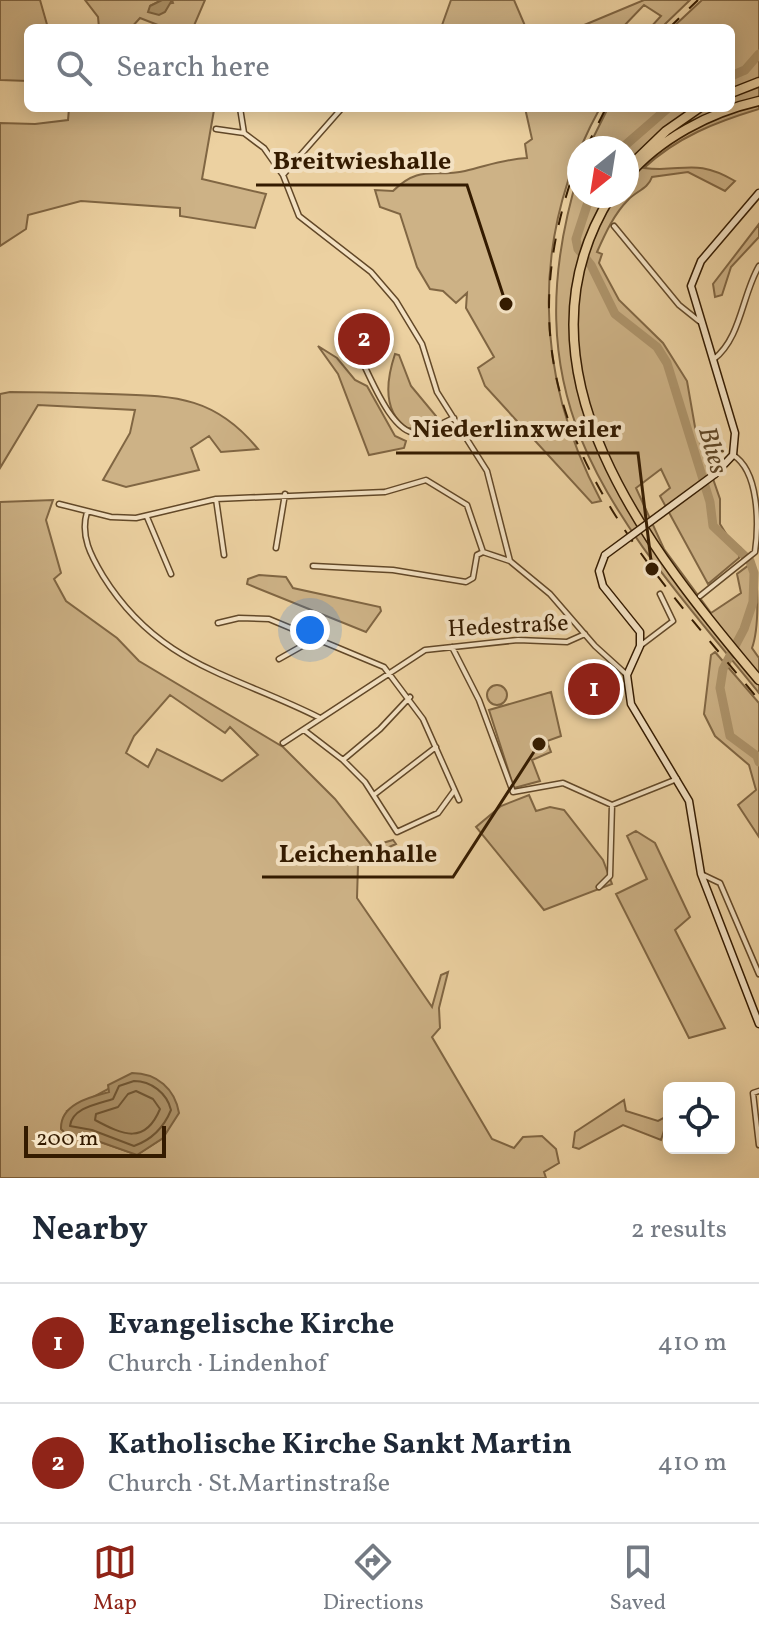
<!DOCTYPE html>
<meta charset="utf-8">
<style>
body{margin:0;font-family:Vollkorn,serif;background:#f2f2f3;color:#1f2937}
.controls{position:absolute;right:24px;bottom:24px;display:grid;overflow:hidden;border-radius:12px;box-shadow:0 4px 20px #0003}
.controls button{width:72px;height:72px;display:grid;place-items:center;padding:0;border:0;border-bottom:2px solid #e0e1e3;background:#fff;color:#1f2937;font:40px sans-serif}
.compass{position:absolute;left:567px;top:136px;width:72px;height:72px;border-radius:50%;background:#fff;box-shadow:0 4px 20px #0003;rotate:210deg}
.scale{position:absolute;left:24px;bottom:20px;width:142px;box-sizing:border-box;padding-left:8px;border:4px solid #341b00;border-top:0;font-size:22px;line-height:28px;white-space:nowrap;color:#341b00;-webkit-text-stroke:6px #f3e1c2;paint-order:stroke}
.you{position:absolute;left:310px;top:630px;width:28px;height:28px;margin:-20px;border:6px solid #fff;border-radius:50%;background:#1a73e8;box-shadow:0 0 0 12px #1a73e833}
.badge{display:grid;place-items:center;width:52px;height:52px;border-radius:50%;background:#8f2418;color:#fff;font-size:26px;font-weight:700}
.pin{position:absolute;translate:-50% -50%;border:4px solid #fff;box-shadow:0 2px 8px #0006}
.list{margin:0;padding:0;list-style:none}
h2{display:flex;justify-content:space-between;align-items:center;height:104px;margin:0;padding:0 32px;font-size:34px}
h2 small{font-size:26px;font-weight:400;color:#747a83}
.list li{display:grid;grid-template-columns:52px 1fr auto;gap:24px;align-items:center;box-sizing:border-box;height:120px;padding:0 32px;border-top:2px solid #e0e1e3}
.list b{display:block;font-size:30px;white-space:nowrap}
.list p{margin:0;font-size:26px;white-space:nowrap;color:#747a83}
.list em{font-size:26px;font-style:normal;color:#747a83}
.icon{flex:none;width:44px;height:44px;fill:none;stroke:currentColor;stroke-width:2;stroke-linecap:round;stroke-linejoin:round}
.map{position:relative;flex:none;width:759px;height:1178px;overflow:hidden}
.search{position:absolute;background:#fff;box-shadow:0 4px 20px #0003;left:24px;right:24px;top:24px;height:88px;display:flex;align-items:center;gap:20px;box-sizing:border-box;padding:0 28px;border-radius:12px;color:#747a83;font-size:30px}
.sheet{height:344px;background:#fff}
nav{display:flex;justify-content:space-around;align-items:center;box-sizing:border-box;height:112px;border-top:2px solid #e0e1e3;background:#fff;font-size:22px;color:#747a83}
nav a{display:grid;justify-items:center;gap:4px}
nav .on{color:#8f2418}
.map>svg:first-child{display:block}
.green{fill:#cdb286;stroke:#806643;stroke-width:2;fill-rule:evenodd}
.water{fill:#ad936a;stroke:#7d6340;stroke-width:2}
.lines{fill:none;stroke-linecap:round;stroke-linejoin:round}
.shore{stroke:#705735;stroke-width:2}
.river{stroke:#ad936a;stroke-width:9}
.street-casing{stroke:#624828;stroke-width:7}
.secondary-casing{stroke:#341b00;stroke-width:9}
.highway-casing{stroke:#341b00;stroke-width:11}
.street{stroke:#f3e1c2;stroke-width:4}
.secondary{stroke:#f3e1c2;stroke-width:6}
.highway{stroke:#ecd1a1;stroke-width:8}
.rail{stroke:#341b00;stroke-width:2;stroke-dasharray:14 14;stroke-linecap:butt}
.secondary-bridge-casing{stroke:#341b00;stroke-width:9;stroke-linecap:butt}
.secondary-bridge{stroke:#f3e1c2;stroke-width:6}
.labels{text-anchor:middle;stroke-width:8;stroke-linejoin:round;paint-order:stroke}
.street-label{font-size:24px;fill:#341b00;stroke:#f3e1c2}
.water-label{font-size:26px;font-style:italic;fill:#5e4525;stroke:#f3e1c2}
.leader{fill:none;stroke:#341b00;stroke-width:3}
.callout-dot{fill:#341b00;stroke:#f3e1c2;stroke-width:3}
.callout-label{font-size:26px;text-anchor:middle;font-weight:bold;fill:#341b00;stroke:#f3e1c2;stroke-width:8;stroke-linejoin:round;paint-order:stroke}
</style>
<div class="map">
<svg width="759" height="1178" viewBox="0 0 759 1178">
<rect width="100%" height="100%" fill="#ecd1a1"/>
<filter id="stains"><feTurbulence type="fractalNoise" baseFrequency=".0025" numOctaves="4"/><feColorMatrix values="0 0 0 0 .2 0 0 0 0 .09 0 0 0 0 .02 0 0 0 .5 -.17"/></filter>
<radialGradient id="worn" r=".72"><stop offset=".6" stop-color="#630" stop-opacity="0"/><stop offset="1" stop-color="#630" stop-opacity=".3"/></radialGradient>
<path class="green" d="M0 0H40L48 28H28V81L0 80Z
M85 0H162L150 6 173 3 172 0H205L193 28H156L158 25 140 18 131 28H99L98 17Z
M451 0H514L526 28H441Z
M644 0H690L661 28H650L661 16 644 5 622 28H577Z
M702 0H759V109C716 122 677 137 644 168 683 173 694 157 735 181L725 191 688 172 652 177C648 189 636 191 628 200 614 214 605 234 597 252L602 254 599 263 619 300 663 343 687 381 695 427 720 499V524L730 540 741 548 739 558 708 584 660 496 670 488 661 469 636 488 664 549 711 613 741 593 737 574 753 562C759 583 759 629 752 648L759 658V693C619 521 506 410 579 172V196H627V148H588L608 108H731V28H672Z
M69 108H237L214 110 202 179 266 194 255 228 180 216V208L81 201 28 215 26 229 0 246V123L35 124 68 120Z
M525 108H600C530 235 533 374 601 501L592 503 485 386 478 368 494 357 466 308 467 293 456 303 443 291 430 289 417 267 400 214 380 207 375 190 393 191C420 164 434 178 465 171 487 166 504 159 527 158L525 144 532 139Z
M759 224V237L731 267 722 295 715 297 713 284Z
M318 346 337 358 355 380 367 386 395 436 406 441 404 448 369 455 338 374Z
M395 354 399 355 411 386 436 416 435 422 420 429 407 428C382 411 387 378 395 354Z
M10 392C43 392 76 393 109 394 173 396 214 395 258 449L221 452 209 436 191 448 199 470 126 487 103 480 130 433 135 410 38 405 0 468V394Z
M53 500 46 520 61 573 54 579 66 601 117 638 139 661 283 747 335 799 372 846 393 840 396 844 366 857 358 865 357 898 432 1007 441 975 448 972 439 1008 440 1028 432 1037 492 1139 514 1148 523 1137 542 1136 556 1149 559 1163 544 1172 546 1178H0V502ZM170 695 225 733 230 727 258 755 222 781 157 749 148 767 126 753 134 736ZM110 1088 163 1138 137 1155 89 1138 67 1111Z
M259 575 286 577 293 588 380 607 381 611 366 632 247 584 248 579Z
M715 652 759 703V837L738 805 756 790 749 765 715 736 704 714 711 655Z
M487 695a10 10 0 1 1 20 0a10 10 0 1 1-20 0Z
M551 692 561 736 547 741 551 752 532 760 540 781 514 788 489 710Z
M529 795 536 811 550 807 564 810 603 860 612 884 544 910 476 827 501 806Z
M636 831 655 843 690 917 675 930 725 1028 689 1038 616 894 647 879 627 836Z
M624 1100 626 1111 658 1121 669 1115 661 1140 623 1125 579 1149 573 1147 575 1132Z"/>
<path class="water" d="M162 0H172L165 12 159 15 148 12 150 6Z
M132 1073C157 1073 175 1089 179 1113L163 1138 137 1155 89 1138 67 1135 61 1129C60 1104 90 1097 109 1092L108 1085Z"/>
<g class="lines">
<path class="shore" d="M134 1081C151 1081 167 1093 171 1110 164 1127 151 1140 134 1146L92 1130 70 1126C72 1108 97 1104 113 1099L119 1086Z
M136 1091 153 1099 160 1109C145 1145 123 1135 95 1120L96 1114 118 1107 128 1094Z"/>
<path class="river" d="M731 76 745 70 759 54
M622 148 668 108
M590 196 576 239 578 249 591 265 615 314 657 347 667 363 710 502 713 526 750 561 754 573 753 602 744 629 723 669 720 688 730 736 757 756 759 762"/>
<g class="street-casing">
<path id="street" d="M240 108 244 133
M216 129 244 133 264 148 283 175 299 216 371 272 396 301 422 344 437 392 487 471 510 561 550 594 595 646 627 675
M283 175 342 108
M614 226 679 305 699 321
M351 339C365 361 389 437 419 433 430 432 443 422 454 418
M714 359C741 338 742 295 759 266
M216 499 224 555
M59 504 111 517 136 518 216 499 385 492 426 480 467 505 483 552 510 561
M87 512C80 536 91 556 103 576 159 666 233 674 320 718
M147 517 171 574
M276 548 285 494
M313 566 393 570 466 582 473 578 477 555 483 552
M700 596 755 552C759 524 759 471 733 455
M218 623 239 618 269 619 384 667 423 719 459 800
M640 646 673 621 660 594
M452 647 479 700 513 792 563 783 612 805 677 779
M279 659 318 637
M304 730 343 760 365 782 397 832 438 813 454 791
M283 743 425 650 518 640 567 642 585 634
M343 760 380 729 410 697
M375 794 436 747
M701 874 720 883 759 974
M599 887 610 876 612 805
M759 1145 753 1093 759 1091"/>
</g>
<g class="secondary-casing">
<path id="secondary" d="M715 474 733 455 735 433 691 286 701 261 759 193
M605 555 599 571 603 586 640 632V646L627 675 631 704 689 801 701 874 759 1024"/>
</g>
<g class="highway-casing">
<path id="highway" d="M731 93 759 82
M638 158 666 131 699 108
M627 177C659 139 710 112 759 101
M611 196C503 369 651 552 759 680"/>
</g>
<use href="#street" class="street"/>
<use href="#secondary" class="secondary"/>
<use href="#highway" class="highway"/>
<path class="rail" d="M669 28 698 0
M586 148 606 108
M579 158C489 395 617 530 759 700"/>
<g class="secondary-bridge-casing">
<path id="secondary-bridge" d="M605 555 715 474"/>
</g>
<use href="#secondary-bridge" class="secondary-bridge"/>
</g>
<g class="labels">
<g class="street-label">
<text transform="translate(508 625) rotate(-3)" y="8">Hedestraße</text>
</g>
<g class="water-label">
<text transform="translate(714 450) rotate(74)" y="9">Blies</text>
</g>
</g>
<path class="leader" d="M506 304L467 185H256M652 569L638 453H396M539 744L453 877H262"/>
<g class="callout-dot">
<circle cx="506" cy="304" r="8"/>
<circle cx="652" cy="569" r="8"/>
<circle cx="539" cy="744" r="8"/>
</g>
<g class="callout-label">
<text x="362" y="169">Breitwieshalle</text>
<text x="517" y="437">Niederlinxweiler</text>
<text x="358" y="862">Leichenhalle</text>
</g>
<rect width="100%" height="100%" filter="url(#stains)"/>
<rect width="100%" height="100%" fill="url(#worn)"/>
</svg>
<div class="controls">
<button><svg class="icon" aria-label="locate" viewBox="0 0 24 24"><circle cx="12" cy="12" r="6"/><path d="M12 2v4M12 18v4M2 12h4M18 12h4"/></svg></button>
</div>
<svg class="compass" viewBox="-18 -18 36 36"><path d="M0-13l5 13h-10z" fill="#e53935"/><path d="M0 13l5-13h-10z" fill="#747a83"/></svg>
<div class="scale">200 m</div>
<div class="you"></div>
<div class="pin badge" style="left:594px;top:689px">1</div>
<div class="pin badge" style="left:364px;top:339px">2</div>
<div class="search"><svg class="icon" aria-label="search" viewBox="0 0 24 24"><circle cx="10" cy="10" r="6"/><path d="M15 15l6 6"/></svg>Search here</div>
</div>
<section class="sheet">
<h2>Nearby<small>2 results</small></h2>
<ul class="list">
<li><span class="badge">1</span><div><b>Evangelische Kirche</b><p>Church · Lindenhof</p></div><em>410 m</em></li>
<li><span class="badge">2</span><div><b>Katholische Kirche Sankt Martin</b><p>Church · St.Martinstraße</p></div><em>410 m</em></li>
</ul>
</section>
<nav>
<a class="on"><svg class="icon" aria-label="map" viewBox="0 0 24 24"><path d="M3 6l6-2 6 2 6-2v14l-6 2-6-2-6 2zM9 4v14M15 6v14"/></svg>Map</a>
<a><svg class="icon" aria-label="directions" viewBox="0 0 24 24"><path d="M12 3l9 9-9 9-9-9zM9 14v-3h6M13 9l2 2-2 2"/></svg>Directions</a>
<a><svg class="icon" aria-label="saved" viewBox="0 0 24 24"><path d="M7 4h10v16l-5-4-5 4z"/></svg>Saved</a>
</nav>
